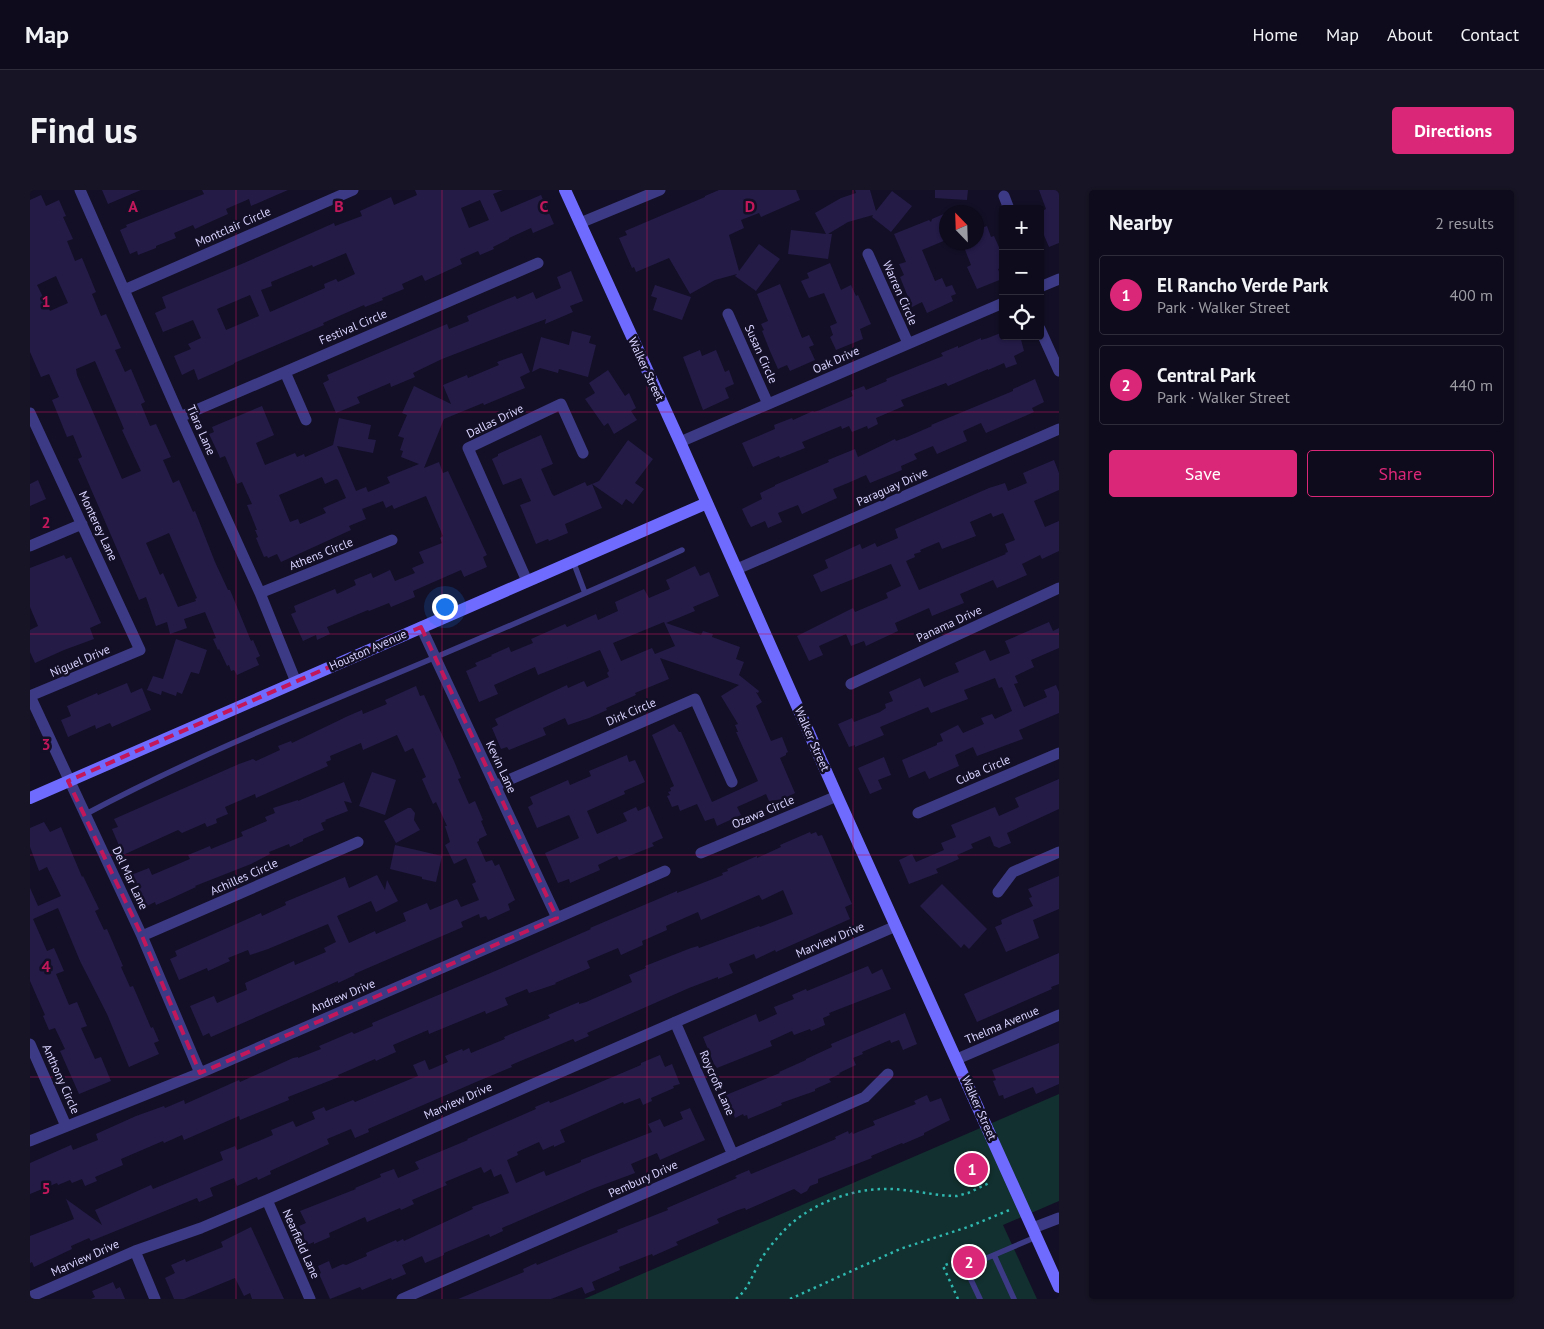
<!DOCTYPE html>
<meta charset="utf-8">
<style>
body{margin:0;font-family:"PT Sans",sans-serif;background:#171425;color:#f1f3f6}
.controls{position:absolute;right:15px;top:15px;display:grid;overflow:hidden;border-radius:5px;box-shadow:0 1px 4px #0004}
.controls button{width:45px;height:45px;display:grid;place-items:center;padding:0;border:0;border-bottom:1px solid #2e2b3b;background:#0e0b1c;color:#f1f3f6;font:25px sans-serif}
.compass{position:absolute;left:909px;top:15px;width:45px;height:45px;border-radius:50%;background:#0e0b1c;box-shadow:0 1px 4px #0004;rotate:337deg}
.you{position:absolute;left:414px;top:416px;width:18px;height:18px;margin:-12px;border:4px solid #fff;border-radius:50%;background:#1a73e8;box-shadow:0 0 0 8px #1a73e833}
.badge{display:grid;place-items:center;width:32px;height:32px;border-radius:50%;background:#db2777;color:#fff;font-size:16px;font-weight:700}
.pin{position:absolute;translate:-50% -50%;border:2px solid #fff;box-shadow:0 1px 5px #0006}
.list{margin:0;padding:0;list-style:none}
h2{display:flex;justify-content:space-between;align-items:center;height:65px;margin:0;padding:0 20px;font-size:21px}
h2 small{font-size:16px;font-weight:400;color:#9b9ba3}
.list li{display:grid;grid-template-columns:32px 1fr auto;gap:15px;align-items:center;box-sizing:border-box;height:80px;margin:0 10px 10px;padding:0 10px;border:1px solid #2e2b3b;border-radius:5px}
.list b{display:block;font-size:19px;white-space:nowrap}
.list p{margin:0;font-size:16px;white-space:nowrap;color:#9b9ba3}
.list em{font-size:16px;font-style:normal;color:#9b9ba3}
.actions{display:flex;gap:10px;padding:15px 20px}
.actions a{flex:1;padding:11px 0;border:1px solid #db2777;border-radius:5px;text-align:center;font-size:18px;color:#db2777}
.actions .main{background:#db2777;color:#fff}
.icon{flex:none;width:28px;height:28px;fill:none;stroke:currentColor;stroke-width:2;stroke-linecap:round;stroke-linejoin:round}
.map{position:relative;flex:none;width:1029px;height:1109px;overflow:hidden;border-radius:5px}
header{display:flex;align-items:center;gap:30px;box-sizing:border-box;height:70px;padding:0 25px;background:#0e0b1c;border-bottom:1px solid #2e2b3b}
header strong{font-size:24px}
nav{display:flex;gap:28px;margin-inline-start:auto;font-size:18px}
.intro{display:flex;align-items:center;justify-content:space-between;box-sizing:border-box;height:120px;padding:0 30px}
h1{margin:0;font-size:35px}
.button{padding:12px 22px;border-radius:5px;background:#db2777;color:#fff;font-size:18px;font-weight:700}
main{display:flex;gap:30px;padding:0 30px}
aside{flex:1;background:#0e0b1c;border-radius:5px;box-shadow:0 1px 4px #0004}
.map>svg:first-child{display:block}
.green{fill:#12302f}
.building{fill:#241b47;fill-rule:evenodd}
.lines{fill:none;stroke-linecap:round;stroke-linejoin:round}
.path{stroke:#2fb8b0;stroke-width:2.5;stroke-dasharray:2.5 4;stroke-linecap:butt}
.lane{stroke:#3d3a85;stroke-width:5.5}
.street{stroke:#3d3a85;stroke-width:11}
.secondary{stroke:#6f6bff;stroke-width:12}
.marked{fill:none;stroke:#c2185b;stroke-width:4;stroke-dasharray:10 6;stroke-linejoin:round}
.grid{fill:none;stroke:#c2185b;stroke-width:1;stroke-opacity:0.55}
.labels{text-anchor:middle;stroke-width:5;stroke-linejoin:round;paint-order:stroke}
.street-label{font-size:12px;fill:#d9d4ff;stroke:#130f26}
.grid-label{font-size:16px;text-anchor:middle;font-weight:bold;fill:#c2185b;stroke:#130f26;stroke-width:5;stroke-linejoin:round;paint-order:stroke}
</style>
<header>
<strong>Map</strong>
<nav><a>Home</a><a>Map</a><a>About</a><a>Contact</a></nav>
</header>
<div class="intro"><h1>Find us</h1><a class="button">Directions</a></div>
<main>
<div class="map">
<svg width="1029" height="1109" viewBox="0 0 1029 1109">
<rect width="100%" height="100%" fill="#130f26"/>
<path class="green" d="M1029 904V1011L973 1035 1007 1109H554Z"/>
<path class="building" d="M72 0H111L78 14Z
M172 0H258L221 16 219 9 196 19 198 24 180 32 165 39 163 35 144 43 146 48 126 56V58L108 65 107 61 100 64 90 40 97 37 96 35 174 4Z
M385 0H473L463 4 471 22 511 5 524 34 503 43 501 38 479 48V49L463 57 464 59 450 65 448 61 430 69 432 74 395 91 392 85 372 94 374 99 352 108 353 110 335 117 334 115 293 133 294 135 204 173V174L168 190 164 179 152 185 144 166 161 159 158 154 171 148 163 130 133 142 125 123 136 118 132 107 214 73 304 33 305 36 332 26 330 21 361 7 364 15 387 5ZM450 10 459 30 439 38 431 18ZM316 63 325 84 308 92 306 89 294 94 295 98 240 122 231 100 242 96 241 92 282 75 283 77ZM220 105 229 126 196 140 187 119Z
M689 0H766L770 10 731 27 729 23 711 30 714 38 699 45 709 81 729 54 750 69 726 101 705 86 707 84 685 90 660 104 639 68 606 82 604 77 602 78 589 48 597 45 595 41 675 7V6Z
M825 0H840L846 21 862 1 882 16 861 42 842 27 843 25 818 32 798 44H802L798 69 758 64 761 40 796 44 785 23 811 8 826 3Z
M905 0H938L937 10 905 8Z
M1009 0H1029V53L1019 57 1010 36V22L1016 19Z
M11 5 16 16 29 10 36 26 33 27 43 49 37 51 45 71 52 68 66 102 62 104 71 126 76 124 91 158 85 160 95 182 101 179 115 212 111 214 120 236 126 234 141 267 133 270 143 293 149 290 163 322 165 321 185 372 198 400H200L221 451 223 450 230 466 226 468 229 475 207 485 204 480 201 481 199 475 197 476 189 459 188 460 183 449 186 448 175 422 154 429 157 438 140 444 137 432 126 436 116 407 109 410 48 269 52 267 43 245 37 247 22 210 29 207 19 184 11 187 0 162V10ZM26 86 38 113 20 121 7 95ZM65 171 94 239 92 240 111 281 92 289 47 185 46 179ZM139 343 167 408 165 409 166 411 148 417 133 383 130 385 116 353Z
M916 23V50L892 60 905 91 912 88 916 97 922 95 926 104 921 106 923 111 897 123 892 112 882 117 870 87 874 85 869 74 876 72 864 44 899 30 901 32 902 29Z
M957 36 961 47 964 46 973 66V78L968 79 972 89 947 99 937 77 941 75 932 52H946V40Z
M800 73 811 100 821 95 826 106 828 105 841 134 830 139 833 149 806 160 800 147 803 145 800 136 807 133 794 103 779 108 771 91 779 88 777 83Z
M541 81 553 111 540 116 543 122 515 134 516 129 412 169 383 183 385 187 361 197 360 193 327 207 330 213 306 223 293 193 299 190 297 185 417 134 419 139 439 131 437 126 485 106 487 109 503 102 506 109 531 98 527 87Z
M750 94 772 148 779 145 784 155 779 157 785 170 760 181 757 175 748 179 740 161 732 141 734 140 731 134 738 131 727 104Z
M625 95 661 107 652 130 623 120 627 108 621 106Z
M542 141 561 146 559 153 566 155 558 187 529 179 528 183 510 178 502 182 511 147 539 155Z
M973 142V146H990L994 161 984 166 987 174 976 178 974 173 958 180V179L918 196 916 193 871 210 874 216 846 228 848 234 838 239 837 236 822 242 819 236 812 239 811 236 772 252 775 258 750 268 749 266 723 277 721 273 712 253 745 239 744 235 762 228 763 230 783 221 784 222 790 220 823 206 821 201 834 196 836 200 857 191 856 189 913 166 911 163 928 156V158L951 148V150L958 148Z
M670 160 672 166 686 160 695 182 699 180 704 194 695 198 699 208 673 220 653 167Z
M492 163 500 182 490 187 495 198 454 215 453 213 414 229 394 278 409 272 413 283 418 281 457 365 453 367 457 377 434 387 431 380 383 401 385 407 361 417 359 413 339 421 338 420 297 437 300 444 287 450 286 445 273 451 261 424 266 422 264 416 305 399 307 404 326 395 324 390 341 383 343 388 360 380 365 391 385 383 382 378 394 373 389 362 412 353 410 348 413 346 396 306 364 319 362 315 356 318 353 311 332 319 336 329 319 336 321 340 251 372 247 364 238 368 237 366 234 367 226 348 228 347 225 340H227L217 315 222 314 212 292 207 294 195 266 190 268 188 263 179 244 184 242 182 237 232 216 244 245 226 253 235 275 265 263 267 267 274 264 275 267 303 255 309 228 341 235 338 249 346 250 343 263 307 256 326 301 336 297 338 302 360 293 357 287 389 274 371 267 373 261 370 260 374 248 368 246 377 225 372 223 384 196 421 214 413 195 437 185 438 188 469 175 467 172ZM292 287 295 294 306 289 308 290 316 308 293 318 296 323 270 334 268 329 260 332 249 305Z
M578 180 595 206 599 203 606 218 601 221 607 230 584 244 578 233 574 236 555 209 565 203 559 193Z
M1005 189 1014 212 1002 218 1004 222 956 243 951 233 933 241 937 251 907 264 903 256 884 264 887 269 871 276 872 280 840 293 836 285 818 293 803 299 807 308 772 324 768 315 748 323 752 332 738 338 735 331 721 337 718 332 712 319 732 309 730 303 745 296V295L799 272 798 270 825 259 828 267 865 249 866 251 877 247 902 236 901 235 983 201V199Z
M511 245 523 274 511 279 522 304 524 306 555 292 557 296 562 294 572 318 535 334 538 343 519 351 518 349 506 354 490 315 501 311 491 288 473 295 462 269 468 266V264Z
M598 250 623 269 605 293 614 299 603 314 596 309 592 315 562 294 569 291Z
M1024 270 1029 283V300L1004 311 1015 337 1029 331V361L1012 369 1010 365 992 374 997 385 967 398 963 390 930 404 934 413 902 426 899 418 865 433 868 441 836 456 834 451 821 456 816 444 789 456 793 465 779 471 767 446 823 418 825 422 858 408 856 403 871 396 861 374 791 402 783 385 798 378 795 370 830 354 832 359 845 353 847 357 868 348 865 339 959 298 975 293 978 301 997 293 993 283ZM961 323 963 327 973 323 985 350 975 354 978 362 975 363 976 364 889 400 876 371 885 367 884 364 891 362 890 360 909 352 912 359 946 346 940 332Z
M8 290 16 309 0 316V294Z
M34 365 36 369 41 367 71 433 60 438 64 449 34 460 5 473 0 462V440L8 436 0 417V378Z
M665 376 670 386 679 382 689 406 663 417 665 421 636 433 671 445 673 441 683 444 682 447 710 457 706 469 714 472 709 485 729 501 728 503 726 502 732 512 726 516 741 551 752 547 758 562 756 563V565L750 568 765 603 753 609 739 611 736 604 707 617 711 625 687 636 684 628 675 631 667 614 650 621 648 615 642 617 637 606 640 605 638 602 641 601 640 598 644 596 622 545 644 534 649 542H651L682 612 728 591 706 542H708L705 535 708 534 691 506 709 495 630 468 639 489 605 503 606 505 576 518 577 520 559 528 538 535 535 528 513 538 516 545 479 560 477 557 471 559 462 538 468 535 465 529 537 495 538 498 554 491 557 497 579 487 577 483 579 481 570 460 508 485 505 477 464 495 468 504 449 512 436 481 447 476 445 473 462 466 461 465 479 457 481 462 503 453 501 449 535 434 537 437 566 424 568 430 588 421 585 412 614 399 619 408 640 399 636 390ZM634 432 645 456 625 464 622 458 591 471 583 453Z
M1019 432 1023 441 1029 438V458L1001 470 1004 477 985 486 988 493 984 494 994 517 1017 507 1014 500 1026 495 1029 502V523L989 540 993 549 947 566 943 557 925 565 929 576 899 589 895 581 879 588 872 570 907 555V553L913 551 910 544 928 535 933 543 954 534 951 528 962 524 965 529 982 521 972 497 969 498 965 488 934 500 938 509 901 523 898 517 850 537 854 545 825 557V555L819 557 808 534 822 528 824 532 850 522 856 518 855 514 863 511 859 502 890 488 894 497 914 488 929 482 925 473 955 460 960 471 980 463 975 451Z
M146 449 177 460 169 484 161 482 152 504 147 502 146 506 132 501 131 505 117 500 123 486 133 489Z
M97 493 101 503 112 498 121 520 82 537 80 533 66 539 65 535 38 547 31 530 41 526 37 516 67 503 68 505Z
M386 496 390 506 394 505 424 571 431 588 428 589 439 614 445 611 453 630 451 631 457 645 449 649V651L447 652 456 672 462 670 465 676 469 674 485 710 478 714 480 720 458 730 456 726 450 728 449 724 431 732 433 737 324 784 325 785 308 793V791L181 847 179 843 173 846 160 816 184 806 187 813 217 800 215 793 264 771 265 775 296 762 294 758 306 752 298 734 238 759 220 765 218 760 198 768 200 771 178 781 177 778 149 790 140 769 147 766 145 761 231 723 232 726 256 715 255 712 315 687 319 698 347 685 355 700 357 690 368 711 346 722 341 711 307 726 319 753 345 741 346 744 376 731 373 723 397 713 400 720 427 709 431 717 449 710 442 694 446 692 436 668 424 674 415 655 420 652 415 636H417L406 612 403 614 392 589 396 587 383 558 375 562 367 545 333 560 331 553 300 566 301 570 296 572 298 576 226 608 225 604 195 617 198 624 186 629 187 633 177 637 175 633 152 643 148 640 93 665 82 639 88 637 84 629 209 574 223 569 226 571 250 560 248 556 261 551 262 553 318 526 332 520 333 524 357 514 355 510Z
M597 565 599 572 605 570 615 592 594 601 595 604 557 621 567 644 597 631 593 623 606 617 608 621 619 616 633 648 622 653 624 656 589 670 587 666 568 675 570 680 540 693 539 689 528 693 515 663 549 648 539 625 507 638 498 617 503 614 500 607 538 590 540 595 561 586 559 581Z
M854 567 861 585 848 590 852 599 840 604 828 578Z
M342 582 366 590 355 625 329 616Z
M1029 589V619L977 643 981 653 969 658 964 656 960 646 941 654 943 658 927 665 929 669 906 679 908 683 879 694 869 670 882 664 886 672 914 660 911 653 926 647 921 635 965 617 969 626 989 617 985 608Z
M314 592 322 613 314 611 318 621 295 630 296 631 291 633 294 640 273 649V651L260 657 259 654 239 662 240 664 221 674 165 696 166 697 140 709 126 715 125 712 115 717 101 685 119 678 122 685 160 669 158 665 180 656 181 659 213 646 211 642 237 631 235 627 245 623 243 618 268 610V611Z
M378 618H381L385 623 384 630 390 640 366 653 354 631Z
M14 632 20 642 31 637 52 687 53 686 69 719 65 721 74 740 77 739 93 776 91 777 100 797 103 796 121 838 123 837 129 851 124 853 129 864 99 877 77 824 50 771 28 718 3 729 17 761 24 758 34 781 26 784 39 815 47 812 57 836 51 838 65 869 71 867 81 891 49 904 30 861 35 859 25 838 19 840 13 826 15 825 0 791V698L8 716 31 706 17 677 9 681 0 657V638Z
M780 642 781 644 786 642 788 646 792 645 822 714 815 717 820 729 746 762 745 760 726 769 724 764 699 774 703 783 688 789V787L659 798 557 843 559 846 545 852 543 849 481 875 482 877 446 892 338 939 339 942 325 948 321 939 297 949 299 954 240 981 241 984 228 990 227 987 207 996 204 988 180 998 183 1006 169 1012 167 1008 61 1051 59 1048 41 1056 42 1059 4 1077 2 1072 0 1073V1046L44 1029 36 1009 72 1035 65 1020 121 995 123 999 193 970 190 962 205 956 207 960 243 945 241 940 263 931 266 937 285 929 282 922 294 917 296 921 323 910 325 912 388 886 383 875 395 870 399 880 418 872 415 866 432 859 433 861 439 858 441 863 475 849 474 847 520 828 518 825 549 812V814L556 812 602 792 599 785 616 778 615 776 661 758 668 756 669 758 729 736 730 737 763 724 753 700 732 710 729 705 671 730 668 722 636 736 637 740 612 751 613 755 591 765 588 758 557 771 560 778 525 793 526 794 499 803 497 799 475 808 478 815 456 824 455 821 399 844 398 840 363 855 366 862 346 871 345 869 308 885 309 887 258 907 259 910 210 930 209 926 154 950 152 945 134 953 133 951 91 969 93 975 65 987 67 991 55 996 52 989 42 993 40 990 28 995 27 993 0 1004V973L41 955 43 960 68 950 66 944 106 926 134 916 135 918 154 910 155 914 209 890 210 892 263 868 268 867V868L291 859 289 856 322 842 324 844 343 836 342 833 470 779 561 739 560 738 647 701V703L693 685 692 683 698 681 697 679 727 666V668L751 657 750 655Z
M365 655 412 666 406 692 392 689V687L360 679Z
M1029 686V719L1003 730 1009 748 976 762 965 737 972 734 971 730 1003 716 999 708 1002 707 998 699Z
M912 694 957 739 939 759 934 754 931 758 890 716Z
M1029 763V794L1021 797 1022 799 947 832 934 804Z
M838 776 842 784 852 779 861 799 799 823 800 825 793 828 795 835 781 841 780 839 764 845 762 841 740 851 742 856 687 878 684 874 673 847 726 824 729 832 747 824 744 817 764 809 762 805 776 799 777 801Z
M875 823 887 854 873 860 869 850 861 853 860 850 832 862 833 864 823 868 826 875 809 883 810 884 799 889 801 892 785 899V901L751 913 752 915 718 929 717 925 714 926 713 924 705 928 696 905 750 883 749 882 776 870V869L802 857 801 854Z
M1029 853V894L1006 904 1003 897 974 909 973 905 969 906 963 891 966 890 962 880Z
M630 865 635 877 642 874 650 894 643 896 644 898 621 908 622 911 613 915 610 908 594 914 593 912 530 940 535 952 524 957V955L513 960 509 952 487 962 488 965 477 970 486 993 514 981 516 986 551 972V970L622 942 618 934 630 929 634 937 653 929 650 922 660 918 675 950 630 970 627 963 601 974 605 983 562 999 472 1038 473 1041 460 1047 459 1044 414 1063V1065L395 1073 392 1066 372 1075 376 1084 362 1090 361 1088 332 1100 330 1097 300 1109 289 1084 291 1083 288 1076 299 1071 302 1079 313 1074 316 1075 337 1066 336 1063 366 1050 367 1052 373 1049 374 1051 443 1019 442 1017 479 1003 471 984 464 987 461 979 454 983 451 977 415 992 417 995 382 1010 384 1014 371 1020 370 1018 337 1032 335 1027 299 1043 300 1047 284 1054V1052L277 1055 269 1036 276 1033 270 1021 326 999 325 998 351 987 350 984 364 979 368 988 389 979 385 972 438 950 437 949 506 919 505 917 519 911 520 913 540 905 611 875V873Z
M897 905 900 912 911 908 920 930 894 943V945L873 954 872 953 841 966 842 968 788 989V993L780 996 777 1001 771 1004 764 999 716 1020 715 1018 708 1020 687 1029 689 1033 646 1052 648 1055 623 1066 622 1064 589 1077 590 1080 562 1092 565 1100 555 1104 552 1097 521 1109H428L494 1082 493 1079 506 1073 507 1075 548 1058 588 1042 587 1040 638 1020 637 1018 707 988 705 986 719 980 721 984 806 949 805 947 818 941 819 944 822 942 823 944 845 935 843 931 886 914 884 911Z
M221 1037 254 1109H222L220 1103 214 1106 205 1088 154 1109H144L135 1088 145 1083 141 1075 155 1069 156 1072 193 1057 191 1052Z
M83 1092 86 1099 90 1097 95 1109H61L65 1107 62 1101Z"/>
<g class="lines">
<path class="path" d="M706 1109C717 1100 721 1089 727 1077 732 1066 741 1055 749 1046 774 1016 820 998 858 999 881 999 904 1006 927 1006L938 1003 959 993
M760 1109 870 1059 938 1037 982 1019
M928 1109 913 1076 930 1069"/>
<path class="lane" d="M543 371 555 403
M54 625C168 564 288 517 406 467 489 432 571 397 652 360
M964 1065 1006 1047
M950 1109 935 1077 964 1065 984 1109"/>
<path class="street" d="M50 0 150 227 230 403 266 492
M974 6 979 19
M550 33 630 0
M838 64 878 153
M1010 97 1029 89
M94 100 323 0
M698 124 738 214
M1010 139 1029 181
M255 182 276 230
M0 223 110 460 0 506 112 746 170 883
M150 227 508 73
M650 252 973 113
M0 356 52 334
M707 379 1029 239
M497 391 438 258 531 214 553 263
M230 403 362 350
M391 437 527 728
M821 494 1029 398
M465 596 665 509 702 592
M888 623 1029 563
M671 663 807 606
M968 702 983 682 1029 662
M112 746 328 652
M645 832 703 965
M0 854 36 936
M927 869 1029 825
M0 951 170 883 635 681
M237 1010 280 1109
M1003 1038 1029 1028
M105 1061 125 1109
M0 1107 105 1061 171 1038 237 1010 866 736
M372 1109 835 907 858 884"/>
<path class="secondary" d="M535 0 650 252 807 606 1029 1097
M0 608 677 313"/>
</g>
<path class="marked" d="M391 437 527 728 170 883 112 746 38 591Z"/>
<path class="grid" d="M206 0V1109M412 0V1109M617 0V1109M823 0V1109M0 222H1029M0 444H1029M0 665H1029M0 887H1029"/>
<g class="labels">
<g class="street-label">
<text transform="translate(203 37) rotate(-24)" y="4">Montclair Circle</text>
<text transform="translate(870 103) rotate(66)" y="4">Warren Circle</text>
<text transform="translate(323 137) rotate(-23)" y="4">Festival Circle</text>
<text transform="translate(731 164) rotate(66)" y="4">Susan Circle</text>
<text transform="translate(806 170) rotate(-24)" y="4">Oak Drive</text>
<text transform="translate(616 179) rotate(65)" y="4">Walker Street</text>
<text transform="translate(465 231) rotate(-26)" y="4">Dallas Drive</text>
<text transform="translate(171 240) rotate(66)" y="4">Tiara Lane</text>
<text transform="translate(862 297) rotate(-24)" y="4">Paraguay Drive</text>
<text transform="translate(68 336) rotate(65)" y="4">Monterey Lane</text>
<text transform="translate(291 364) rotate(-22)" y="4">Athens Circle</text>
<text transform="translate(919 434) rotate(-25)" y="4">Panama Drive</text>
<text transform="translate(338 460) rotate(-24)" y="4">Houston Avenue</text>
<text transform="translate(50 471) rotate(-23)" y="4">Niguel Drive</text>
<text transform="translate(601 522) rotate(-23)" y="4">Dirk Circle</text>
<text transform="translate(782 549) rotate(66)" y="4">Walker Street</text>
<text transform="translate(471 577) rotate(65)" y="4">Kevin Lane</text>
<text transform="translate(953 580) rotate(-23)" y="4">Cuba Circle</text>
<text transform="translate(733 622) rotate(-23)" y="4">Ozawa Circle</text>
<text transform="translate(214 687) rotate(-24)" y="4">Achilles Circle</text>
<text transform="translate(100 688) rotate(65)" y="4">Del Mar Lane</text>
<text transform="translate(800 750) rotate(-23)" y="4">Marview Drive</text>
<text transform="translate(313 806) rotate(-23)" y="4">Andrew Drive</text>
<text transform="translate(972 835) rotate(-23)" y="4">Thelma Avenue</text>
<text transform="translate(31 889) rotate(66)" y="4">Anthony Circle</text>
<text transform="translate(687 893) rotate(66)" y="4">Roycroft Lane</text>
<text transform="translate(428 911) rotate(-24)" y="4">Marview Drive</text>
<text transform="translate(949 918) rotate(66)" y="4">Walker Street</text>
<text transform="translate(613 989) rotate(-24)" y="4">Pembury Drive</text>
<text transform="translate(271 1054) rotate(66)" y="4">Nearfield Lane</text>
<text transform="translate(55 1068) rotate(-24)" y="4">Marview Drive</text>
</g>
</g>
<g class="grid-label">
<text x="103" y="22">A</text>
<text x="309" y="22">B</text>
<text x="514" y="22">C</text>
<text x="720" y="22">D</text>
<text x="16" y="117">1</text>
<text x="16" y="338">2</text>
<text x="16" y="560">3</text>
<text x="16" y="782">4</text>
<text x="16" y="1004">5</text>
</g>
</svg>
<div class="controls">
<button>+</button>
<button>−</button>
<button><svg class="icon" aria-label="locate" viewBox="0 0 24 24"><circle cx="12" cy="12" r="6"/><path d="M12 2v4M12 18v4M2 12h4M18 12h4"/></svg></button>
</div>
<svg class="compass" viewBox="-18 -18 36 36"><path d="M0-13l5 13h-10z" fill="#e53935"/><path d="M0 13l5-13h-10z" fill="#9b9ba3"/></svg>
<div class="you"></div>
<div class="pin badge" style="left:942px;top:979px">1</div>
<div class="pin badge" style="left:939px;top:1072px">2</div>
</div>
<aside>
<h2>Nearby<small>2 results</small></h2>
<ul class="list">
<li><span class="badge">1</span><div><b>El Rancho Verde Park</b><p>Park · Walker Street</p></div><em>400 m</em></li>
<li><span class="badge">2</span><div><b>Central Park</b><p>Park · Walker Street</p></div><em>440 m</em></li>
</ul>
<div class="actions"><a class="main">Save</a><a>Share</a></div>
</aside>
</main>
